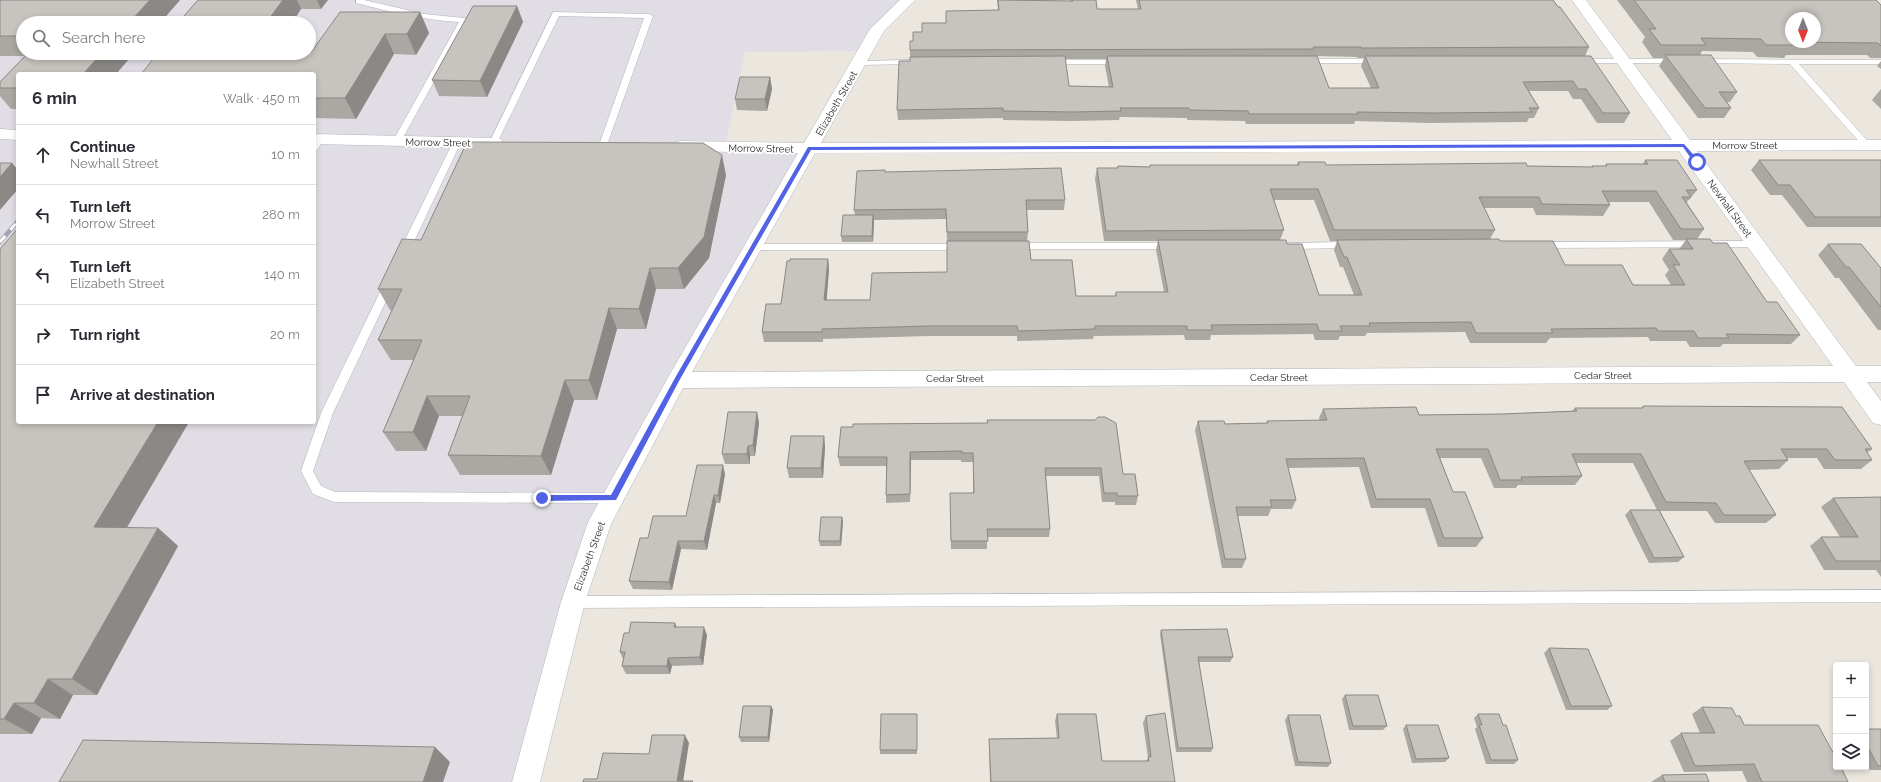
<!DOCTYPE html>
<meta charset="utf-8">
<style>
body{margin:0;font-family:Raleway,sans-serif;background:#f7f7f7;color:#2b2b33}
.controls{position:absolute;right:12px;bottom:12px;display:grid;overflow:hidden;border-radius:4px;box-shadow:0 2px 6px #0003}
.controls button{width:36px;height:36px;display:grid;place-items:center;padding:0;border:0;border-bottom:1px solid #e1e1e2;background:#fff;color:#2b2b33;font:20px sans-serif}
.compass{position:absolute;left:1785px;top:12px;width:36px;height:36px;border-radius:50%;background:#fff;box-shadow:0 2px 6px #0003;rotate:180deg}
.stop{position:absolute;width:12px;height:12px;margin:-9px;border:3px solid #5262e5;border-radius:50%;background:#fff}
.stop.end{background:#5262e5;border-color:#fff;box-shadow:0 1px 4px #0008}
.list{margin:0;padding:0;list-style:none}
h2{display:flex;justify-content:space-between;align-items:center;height:52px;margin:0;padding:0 16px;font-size:17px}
h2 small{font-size:13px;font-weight:400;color:#7c7c81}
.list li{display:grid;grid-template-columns:26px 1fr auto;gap:12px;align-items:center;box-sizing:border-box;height:60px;padding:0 16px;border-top:1px solid #e1e1e2}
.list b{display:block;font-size:15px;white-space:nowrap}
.list p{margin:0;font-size:13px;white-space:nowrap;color:#7c7c81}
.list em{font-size:13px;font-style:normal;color:#7c7c81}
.icon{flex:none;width:22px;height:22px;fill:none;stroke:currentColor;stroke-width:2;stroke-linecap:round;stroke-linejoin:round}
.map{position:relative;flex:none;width:1881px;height:782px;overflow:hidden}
.search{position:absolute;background:#fff;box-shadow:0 2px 6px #0003;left:16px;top:16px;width:300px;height:44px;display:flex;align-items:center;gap:10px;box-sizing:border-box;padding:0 14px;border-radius:22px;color:#7c7c81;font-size:15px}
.panel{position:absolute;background:#fff;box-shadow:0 2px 6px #0003;left:16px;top:72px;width:300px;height:352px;border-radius:4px}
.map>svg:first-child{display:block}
.industrial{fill:#e0dee4;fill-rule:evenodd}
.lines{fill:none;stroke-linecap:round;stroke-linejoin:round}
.lane-casing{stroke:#b2b4bd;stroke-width:1}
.street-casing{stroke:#b2b4bd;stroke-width:1}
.lane{fill:#fff;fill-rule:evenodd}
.street{fill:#fff;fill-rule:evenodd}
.rail-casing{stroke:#a2a3b3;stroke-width:4.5}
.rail{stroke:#fff;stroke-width:3;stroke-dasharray:8;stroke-linecap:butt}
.wall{fill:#aba8a3;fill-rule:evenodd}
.shaded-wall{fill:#8b8885}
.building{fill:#c7c3be;stroke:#8b8885}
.route{fill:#5262e5}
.labels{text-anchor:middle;stroke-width:4;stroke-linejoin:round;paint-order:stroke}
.street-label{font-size:10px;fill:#2b2b2b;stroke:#fff}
</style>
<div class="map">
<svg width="1881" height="782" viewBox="0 0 1881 782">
<rect width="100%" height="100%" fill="#ebe7df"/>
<path class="industrial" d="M0 0H908L866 51 745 52 725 147 810 148 600 522 526 782H0ZM23 23H309V53H23ZM18 74H314V422H18Z"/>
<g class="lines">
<g class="lane-casing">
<path id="lane" d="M356 0H364L424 14 464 18 468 20 400 143 397 144 393 141 459 22C424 20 390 12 356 3Z
M553 12 649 14 653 16 607 145 603 148 599 145 644 18 559 16 497 143 493 146 490 145 489 143Z
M1303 59H1378L1382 61 1378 63H1306L1302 61Z
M1577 59H1676L1680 61 1676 63H1580L1576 61Z
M1697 59 1881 60V64H1799L1871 145 1867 148 1864 147 1790 64 1700 63 1696 61Z
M912 60 916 62 915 64 859 65 855 63 859 61Z
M1049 60H1120L1124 62 1120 64H1049Z
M320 136 324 139 317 150 314 151V141L317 137Z
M457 139 461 142 409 252 404 255 401 254 399 252 453 142Z
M1756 241 1761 244 1756 247 1541 248 1536 245 1541 242Z
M1349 242 1354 245 1349 248 1289 249 1284 246 1289 243Z
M1015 243H1171L1176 246 1171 249H1015L1010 246Z
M753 244H961L966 247 961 250H753L748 247Z
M389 280 394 284 333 413 313 471 321 486 335 492 613 493 617 494 619 498 617 502 613 503 334 502 313 494 301 471 321 413 384 284Z
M1881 590V602L573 608 568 606 567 602 568 598 573 596Z"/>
</g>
<g class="street-casing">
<path id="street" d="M900 0H915L884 31 821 143 1672 140 1572 0H1586L1690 140H1881V150L1697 151 1856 366H1881V382H1867L1881 401V425L1873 423 1844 382 683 388 611 524 585 602 540 782H512L561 602 588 522 670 374 798 153 681 151 675 150 672 146 675 142 681 141 804 143 870 29ZM1679 151 1833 366 692 372 815 153Z
M0 129 18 130V140L0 139Z
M314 134 495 138 501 139 503 143 501 147 495 148 314 144Z"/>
</g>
<use href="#lane" class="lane"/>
<use href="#street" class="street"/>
<g class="rail-casing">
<path id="rail" d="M0 242 18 221"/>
</g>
<use href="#rail" class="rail"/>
</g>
<path class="wall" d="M0 0H180L160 23H23V53H134L116 74H18V109H11L0 96V82L25 56H0Z
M198 0H328L321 9H301L292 23H178Z
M997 0 1070 1V0H1096L1097 9H1138L1136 0H1553L1589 47 1585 56 1630 113 1624 123H1597L1581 99H1573L1568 91H1529L1539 108 1534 118H1529L1527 122 1430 123 1355 121 1354 124H1246L1245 121 1187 120V118L1120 117 1119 120 1072 121 1003 120V118L898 120 897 110 910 61V41H913L922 32 946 23 998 10ZM1317 56 1357 57 1358 58H1364L1361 66 1371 88H1329ZM1065 59H1106L1105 66 1109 87 1069 86Z
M1617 0H1876L1881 5V58H1870L1867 55H1786L1784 58 1757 57 1753 52 1702 51 1700 55 1737 92 1730 102H1727L1731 108 1724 118H1698L1659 66 1664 58H1653L1642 42 1645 37Z
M517 6 523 22 487 97 439 96 432 80Z
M420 12 429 33 416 55 394 54 356 119 314 118V74L158 53H297L299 55 304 57 312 51Z
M1881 61V69L1877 66Z
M770 77 772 89 767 111 737 110 735 99Z
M1881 89V109L1872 100Z
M1645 160 1697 190 1689 200H1688L1687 203 1704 229 1697 239 1713 243 1767 302 1800 335 1791 344H1723L1720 347H1690L1686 341H1650L1648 337 1550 338 1546 343H1470L1465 332 1367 333 1365 336H1340L1338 340H1315L1313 334 1211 335 1210 340H1185L1184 335 1094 336 1093 339 1017 341V336H929L823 339V342H764L762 332 781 304 828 259 829 269 826 300H870L947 272V242L946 219 874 220 873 242H842L841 236 855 215 854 210 885 172 1065 200 1064 210H1027L1028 232 1027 241 1031 260 1076 296H1115L1116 292H1164L1156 250 1158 241H1104L1095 179 1097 168H1117L1118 166 1150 167V165H1297L1298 162 1326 165 1527 166 1592 167V166H1605L1606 164H1643ZM1274 200H1314L1330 241H1337L1334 250 1340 267H1343L1354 295H1319L1287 244 1280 240 1284 230ZM1609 202H1649L1673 240H1686L1679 249H1669L1662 259 1669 270 1665 275 1671 285H1633L1565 265 1500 241 1490 239 1495 230 1484 208H1533L1536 215 1603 216 1610 205Z
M1759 160H1881V227H1807L1782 195H1770L1751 170Z
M726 175 709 258 684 289H656L646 329H617L597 400H574L551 475H460L448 455 462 416H439L426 451H396L383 432 414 360H391L378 340 392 310H390L378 289 421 240Z
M1828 244 1881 268V330H1878L1839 278H1835L1818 255Z
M0 249 18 422H189L126 528H158L178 546 97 695H73L60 719 41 718 32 734H0Z
M1643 406 1872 449 1867 453 1872 460 1861 469H1824L1817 458H1787L1788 460 1779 469 1749 470 1776 515 1766 523H1715L1707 511H1660L1684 557 1678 562 1649 563 1625 515 1630 510H1657L1633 463H1576L1582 476 1575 485H1518L1516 488H1494L1481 458H1440L1453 492 1483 538 1476 547H1438L1425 508H1371L1359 467 1288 468 1296 500 1292 509H1271L1268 516H1238L1246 559 1242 568H1222L1195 430 1198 421 1225 424 1267 423V421H1320L1319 418 1323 409 1419 415 1502 414 1572 411 1575 408H1642Z
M757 412 759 423 755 456H750V464H725L722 454Z
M987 423 1123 474 1138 496 1136 505H1115V502H1102L1099 476H1046L1050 529 1049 537H987V549H951L950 493H973V462H961V460H911L910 502 886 503V466H840L838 457 853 427Z
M824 436 825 447 823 478H789L787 468Z
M725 474 720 503H716L707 550 681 549 672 590 633 589 629 581 686 516Z
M1881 497V577L1876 570H1824L1810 546 1821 537H1840L1821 507 1833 498Z
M842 517 843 522 841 546H820L819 541Z
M677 627 707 635 703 665 672 666 670 674H626L622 666 623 659 620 652 629 633Z
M1161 630 1233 657 1230 662H1199L1213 748 1211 752H1176L1160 634Z
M1549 648 1612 706 1607 710H1566L1544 653Z
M1345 695 1387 726 1383 730H1349L1342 699Z
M771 706 773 710 769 742H741L739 737Z
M1702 707 1736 716 1744 725 1848 782H1747L1742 771 1684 772 1670 741 1681 733H1700L1692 714Z
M917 714V754H880V750Z
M1057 714 1102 761H1146L1148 758 1143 723 1146 716 1175 782H990L989 746V739L1057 738 1055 721Z
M1478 714 1503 725 1518 760 1514 764H1486L1475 729 1477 727 1474 718Z
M1288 715 1331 763 1328 767 1295 766 1285 720Z
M1406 725 1449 758 1445 762 1412 763 1403 729Z
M1866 729H1881V770H1870L1866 762Z
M1662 775 1709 782H1651Z"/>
<path class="shaded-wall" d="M150 0H180L160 23H129Z
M283 0H297L301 9 292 23H266Z
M317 0H328L321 9Z
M517 6 523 22 487 97 480 81Z
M420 12 429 33 416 55 407 34Z
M385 34 394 54 356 119 345 98Z
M102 53H134L116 74H83Z
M770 77 772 89 767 111 765 99Z
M722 155 726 175 709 258 684 289 678 268Z
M12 163 18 170V189L0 210V177Z
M873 215 874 221 873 242 872 236Z
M828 259 829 269 826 310 824 300Z
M650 268 656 289 646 329 639 309Z
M609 308 617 329 597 400 589 380Z
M565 380 574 400 551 475 541 456Z
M427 396 439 416 426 451 413 432Z
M757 412 759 423 755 456 753 445Z
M158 422H189L116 546 94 527Z
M824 436 825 447 823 478 821 468Z
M748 446 750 456V464L747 454Z
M910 452 911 460 910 502Z
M723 465 725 474 720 503 718 495Z
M714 495 716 503 707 550 704 541Z
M842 517 843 522 841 546 840 541Z
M158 528 178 546 97 695 72 679Z
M678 541 681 549 672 590 669 582Z
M675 623 678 631 674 627Z
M704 627 707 635 703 665 700 657Z
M668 658 672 666 670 674 667 666Z
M48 679 73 695 60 719 34 703Z
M14 703 41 718 32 734 4 719Z
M771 706 773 710 769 742 768 737Z
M685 735 689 743 683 782 677 781Z
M435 747 450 762 443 782H423Z"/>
<path class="building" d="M0 0H150L129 23H23V36H0Z
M198 0H283L266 23H178Z
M998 0 1073 1V0H1096L1097 9H1141L1139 0H1553L1558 7H1560L1589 47 1361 48V47H1313L1314 49 910 50V41H913V32H922V23H946V11L999 10Z
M1634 0H1876L1881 5V46L1878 43 1793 42H1815V18H1791V42L1793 45H1766L1761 39 1701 38 1706 45H1661L1649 29H1656Z
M473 6H517L480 81 432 80Z
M340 12H420L407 34H385L345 98H314V74H141L158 53H296V54L304 57 307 53H309V51H312Z
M28 53H102L83 74H18V88H0V82Z
M1665 55H1711L1737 92H1719L1731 108H1705Z
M1065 56 1069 86 1113 87 1107 56H1317L1329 88H1379L1365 56H1591L1630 113H1603L1586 89H1578L1573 81 1523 82 1539 108H1529L1532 112 1434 113 1357 112 1358 114H1249L1248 111 1190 110 1189 108H1120L1121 111 1073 112 1003 111V108L897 110 899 61H910V57Z
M740 77H770L765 99H735Z
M467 142 703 143 722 155 704 237 678 268H650L639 309 609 308 589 380H565L541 456 448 455 470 396H427L413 432H383L422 340H378L402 289H378L402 239 421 240Z
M1645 160H1677L1697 190H1686L1691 197H1682L1704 229H1681L1656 191H1602L1610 205 1542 204 1539 197H1479L1495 230H1334L1318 189H1270L1284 230 1106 231 1097 168H1118V166L1150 167V165H1299L1298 162H1325L1326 165 1526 163 1527 166 1593 167 1592 166H1607L1606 164H1648Z
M1759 160H1881V217H1815L1790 185H1778Z
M0 163H12L0 177Z
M1061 168 1065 200H1026L1028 232H947L946 209 854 210 857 171 885 170V172Z
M843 215H873L872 236H841Z
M18 228V422H158L94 527 158 528 72 679H48L34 703H14L4 719H0V249Z
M1499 239 1500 241H1553L1565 265H1622L1633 285H1685L1673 265H1680L1669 249H1693L1686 239H1710L1713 243H1727L1767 302H1777L1800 335 1726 334 1729 338H1698L1694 331H1658L1656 328 1551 329 1553 333H1476L1471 322 1369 323 1370 326H1340L1342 331H1319L1317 324 1211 325 1212 330H1187V326H1095V329L1018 331 1017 326H929L822 329V332H762L766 304H781L787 261H790V259H828L824 300H870L872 273 947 272V241H1029L1031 260H1072L1076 296H1116V292H1168L1158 240H1286L1287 244H1302L1319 295H1362L1347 257H1344L1337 240Z
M1828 244H1861L1881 268V307L1849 267H1846Z
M1643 406 1842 407 1872 449H1865L1872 460H1835L1827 449H1781L1788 460 1744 461 1776 515H1724L1716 503 1666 502 1641 454H1572L1582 476 1521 477 1522 480H1500L1488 449H1436L1453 492H1465L1483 538H1444L1430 499H1376L1364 458 1286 459 1296 500H1270L1272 507H1236L1246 559H1225L1198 421H1224L1225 424 1268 423 1267 421 1327 420 1323 409 1416 407 1419 415 1502 414 1577 411 1575 408H1643Z
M728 412H757L753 445 748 446 747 454H722Z
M1098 417H1105L1116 423 1123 474H1135L1138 496H1117V493H1104L1101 468H1045L1050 529H987L988 541H951L950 493H974L973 453H962V451L910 452V494L886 495 887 457H838L841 427H853V424L988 423 987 420H1095Z
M791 436H824L821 468H787Z
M697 465H723L718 495H714L704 541H678L669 582 629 581 640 538H648L653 516H686Z
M1881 497V561H1836L1821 537H1858L1833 498Z
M1630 510H1659L1684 557 1654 558Z
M821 517H842L840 541H819Z
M631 622 675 623 674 627H704L700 657 668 658 667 666H622L625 652H620L624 633H629Z
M1227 629 1233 657H1198L1213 748H1178L1161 630Z
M1549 648 1588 649 1612 706H1571Z
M1345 695H1378L1387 726H1353Z
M743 706H771L768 737H739Z
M1702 707 1732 708 1736 716H1740L1744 725H1818L1836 758V767H1841L1848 782H1762L1754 764 1695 766 1681 733H1715Z
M1165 713 1175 782H991L989 739 1059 738 1057 714H1096L1102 761H1149L1148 757H1151L1146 716Z
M881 714H917V750H880Z
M1478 714H1499L1503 725H1506L1518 760H1491L1479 725H1482Z
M1288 715H1320L1331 763 1298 762Z
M1406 725H1438L1449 758 1416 759Z
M1866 729H1881V766H1878L1866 744Z
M652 735H685L677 781H693L692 782H583L584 779H597L603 753 649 754Z
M83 740 435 747 423 782H59Z
M1706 774 1709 782H1665L1662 775Z"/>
<path class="route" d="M1684 144 1699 161V164H1695L1683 147 811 150 679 381 616 500 542 501 539 498 542 495H611L675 378 808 147Z"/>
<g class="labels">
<g class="street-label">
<text transform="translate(836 103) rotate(-60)" y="4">Elizabeth Street</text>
<text transform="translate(438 142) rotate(1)" y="4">Morrow Street</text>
<text x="1745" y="149">Morrow Street</text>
<text transform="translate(761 148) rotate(1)" y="4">Morrow Street</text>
<text transform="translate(1730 208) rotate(54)" y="4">Newhall Street</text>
<text x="1603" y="379">Cedar Street</text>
<text x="1279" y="381">Cedar Street</text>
<text x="955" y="382">Cedar Street</text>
<text transform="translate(589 556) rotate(-70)" y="4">Elizabeth Street</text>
</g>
</g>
</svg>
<div class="controls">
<button>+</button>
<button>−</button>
<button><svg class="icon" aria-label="layers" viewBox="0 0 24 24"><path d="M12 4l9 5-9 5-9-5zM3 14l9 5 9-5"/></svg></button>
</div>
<svg class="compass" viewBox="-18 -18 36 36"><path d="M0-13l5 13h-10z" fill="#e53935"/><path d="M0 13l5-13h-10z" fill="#7c7c81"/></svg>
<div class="stop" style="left:1697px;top:162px"></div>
<div class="stop end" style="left:542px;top:498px"></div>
<div class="search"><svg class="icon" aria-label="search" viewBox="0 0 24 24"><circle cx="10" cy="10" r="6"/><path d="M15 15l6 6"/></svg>Search here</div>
<section class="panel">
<h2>6 min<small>Walk · 450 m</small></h2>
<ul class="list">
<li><svg class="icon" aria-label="ahead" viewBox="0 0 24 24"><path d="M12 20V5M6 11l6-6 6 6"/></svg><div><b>Continue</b><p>Newhall Street</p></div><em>10 m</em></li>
<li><svg class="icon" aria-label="left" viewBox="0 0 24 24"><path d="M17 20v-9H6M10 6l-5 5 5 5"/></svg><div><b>Turn left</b><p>Morrow Street</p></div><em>280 m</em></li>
<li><svg class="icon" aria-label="left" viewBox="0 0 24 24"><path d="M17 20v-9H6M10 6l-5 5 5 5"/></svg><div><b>Turn left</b><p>Elizabeth Street</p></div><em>140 m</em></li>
<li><svg class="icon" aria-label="right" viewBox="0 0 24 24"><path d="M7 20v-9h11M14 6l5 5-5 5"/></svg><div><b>Turn right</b></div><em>20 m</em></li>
<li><svg class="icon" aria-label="arrive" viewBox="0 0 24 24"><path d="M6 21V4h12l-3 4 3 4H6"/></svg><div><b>Arrive at destination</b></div></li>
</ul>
</section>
</div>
